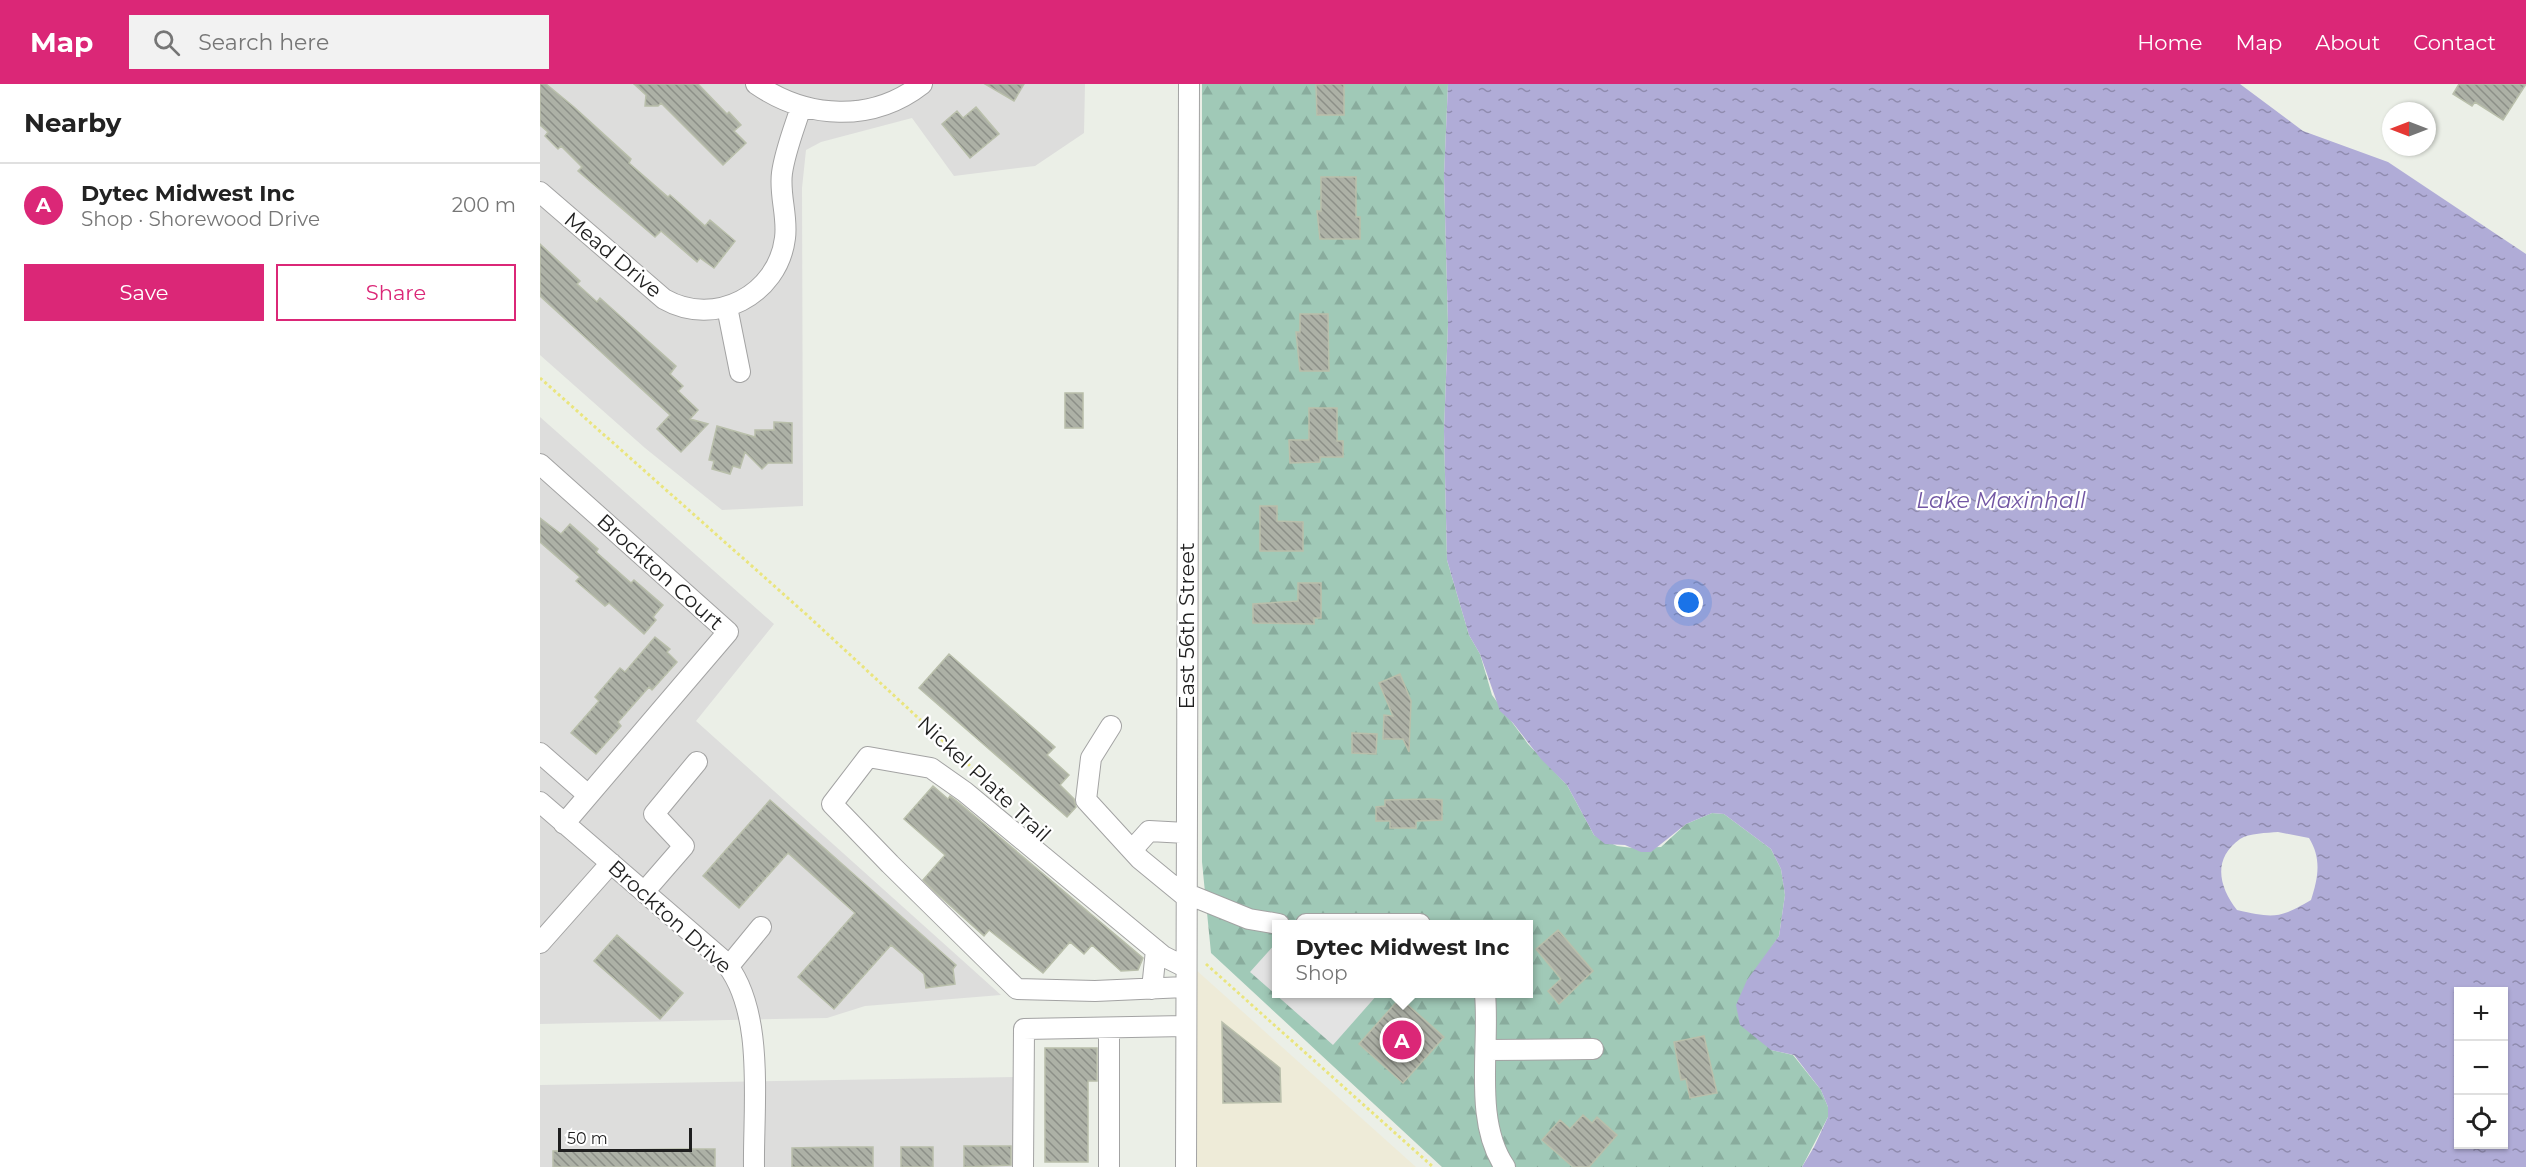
<!DOCTYPE html>
<meta charset="utf-8">
<style>
body{margin:0;font-family:Montserrat,sans-serif;background:#f2f2f2;color:#222}
.controls{position:absolute;right:18px;bottom:18px;display:grid;overflow:hidden;border-radius:0px;box-shadow:0 2px 4px #0004}
.controls button{width:54px;height:54px;display:grid;place-items:center;padding:0;border:0;border-bottom:2px solid #e0e0e0;background:#fff;color:#222;font:30px sans-serif}
.compass{position:absolute;left:1842px;top:18px;width:54px;height:54px;border-radius:50%;background:#fff;box-shadow:0 2px 4px #0004;rotate:270deg}
.scale{position:absolute;left:18px;bottom:15px;width:134px;box-sizing:border-box;padding-left:6px;border:3px solid #1f1f1f;border-top:0;font-size:16px;line-height:21px;white-space:nowrap;color:#1f1f1f;-webkit-text-stroke:4px #fff;paint-order:stroke}
.you{position:absolute;left:1149px;top:519px;width:21px;height:21px;margin:-15px;border:4px solid #fff;border-radius:50%;background:#1a73e8;box-shadow:0 0 0 9px #1a73e833}
.badge{display:grid;place-items:center;width:39px;height:39px;border-radius:50%;background:#db2777;color:#fff;font-size:20px;font-weight:700}
.pin{position:absolute;translate:-50% -50%;border:3px solid #fff;box-shadow:0 2px 6px #0006}
.popup{position:absolute;left:732px;top:836px;width:261px;height:78px;box-sizing:border-box;display:grid;place-content:center;border-radius:0px;background:#fff;filter:drop-shadow(0 2px 4px #0005);font-size:20px;white-space:nowrap;color:#767676}
.popup b{font-size:22px;color:#222}
.popup::after{content:'';position:absolute;left:50%;top:100%;margin-left:-12px;border:12px solid transparent;border-top-color:#fff}
.list{margin:0;padding:0;list-style:none}
h2{display:flex;justify-content:space-between;align-items:center;height:78px;margin:0;padding:0 24px;font-size:26px}
h2 small{font-size:20px;font-weight:400;color:#767676}
.list li{display:grid;grid-template-columns:39px 1fr auto;gap:18px;align-items:center;box-sizing:border-box;height:84px;padding:0 24px;border-top:2px solid #e0e0e0}
.list b{display:block;font-size:22px;white-space:nowrap}
.list p{margin:0;font-size:20px;white-space:nowrap;color:#767676}
.list em{font-size:20px;font-style:normal;color:#767676}
.actions{display:flex;gap:12px;padding:18px 24px}
.actions a{flex:1;padding:14px 0;border:2px solid #db2777;border-radius:0px;text-align:center;font-size:21px;color:#db2777}
.actions .main{background:#db2777;color:#fff}
.icon{flex:none;width:33px;height:33px;fill:none;stroke:currentColor;stroke-width:2;stroke-linecap:round;stroke-linejoin:round}
.map{position:relative;flex:none;width:1986px;height:1083px;overflow:hidden}
header{display:flex;align-items:center;gap:36px;box-sizing:border-box;height:84px;padding:0 30px;background:#db2777;color:#fff}
header strong{font-size:28px}
nav{display:flex;gap:33px;margin-inline-start:auto;font-size:21px}
.search{width:420px;height:54px;background:#f2f2f2;display:flex;align-items:center;gap:15px;box-sizing:border-box;padding:0 21px;border-radius:0px;color:#767676;font-size:22px}
main{display:flex}
aside{flex:1;background:#fff}
.map>svg:first-child{display:block}
.residential{fill:#dddddc}
.commercial{fill:#eeebd8}
.forest{fill:url(#forest-firs);fill-rule:evenodd}
.parking{fill:#e3e3e3}
.water{fill:url(#water-ripples);fill-rule:evenodd}
.building{fill:url(#building-back-hatch);stroke:#b9bfab;stroke-width:1.5}
.lines{fill:none;stroke-linecap:round;stroke-linejoin:round}
.minor-casing{stroke:#a3a3a3;stroke-width:22}
.path{stroke:#eae57d;stroke-width:3;stroke-dasharray:3 3;stroke-linecap:butt}
.minor{stroke:#fff;stroke-width:20}
.labels{text-anchor:middle;stroke-width:4.5;stroke-linejoin:round;paint-order:stroke}
.street-label{font-size:21px;fill:#1f1f1f;stroke:#fff}
.water-label{font-size:22px;font-style:italic;fill:#7256a4;stroke:#fff}
</style>
<header>
<strong>Map</strong>
<div class="search"><svg class="icon" aria-label="search" viewBox="0 0 24 24"><circle cx="10" cy="10" r="6"/><path d="M15 15l6 6"/></svg>Search here</div>
<nav><a>Home</a><a>Map</a><a>About</a><a>Contact</a></nav>
</header>
<main>
<aside>
<h2>Nearby<small></small></h2>
<ul class="list">
<li><span class="badge">A</span><div><b>Dytec Midwest Inc</b><p>Shop · Shorewood Drive</p></div><em>200 m</em></li>
</ul>
<div class="actions"><a class="main">Save</a><a>Share</a></div>
</aside>
<div class="map">
<svg width="1986" height="1083" viewBox="0 0 1986 1083">
<defs>
<pattern id="forest-firs" width="22" height="20" patternUnits="userSpaceOnUse" patternTransform="scale(1.5)"><rect width="22" height="20" fill="#a0c9b7"/><path d="M5 1l3.5 6h-7zM16 11l3.5 6h-7z" fill="#89ac9d"/></pattern>
<pattern id="water-ripples" width="26" height="14" patternUnits="userSpaceOnUse" patternTransform="scale(1.5)"><rect width="26" height="14" fill="#b0acd7"/><path d="M2 4q2-2 4 0t4 0M15 11q2-2 4 0t4 0" fill="none" stroke="#8f8bae"/></pattern>
<pattern id="building-back-hatch" width="6" height="6" patternUnits="userSpaceOnUse" patternTransform="scale(1.5)"><rect width="6" height="6" fill="#adb1a6"/><path d="M-1 5l2 2M0 0l6 6M5-1l2 2" fill="none" stroke="#8c8f87"/></pattern>
</defs>
<rect width="100%" height="100%" fill="#ebefe7"/>
<path class="residential" d="M0 0H545L544 49 495 82 414 92 372 34 281 58 266 66 262 104 263 422 182 426 105 364 0 271Z
M0 333 234 540 156 637 461 911 325 922 287 934 0 940Z
M475 993 477 1083H0V1001Z"/>
<path class="commercial" d="M655 885 876 1083H656Z"/>
<path class="forest" d="M662 0H908L904 92 908 240 904 347 907 476 929 551 940 570 952 611 988 660 1027 701 1054 751 1077 762 1093 764 1121 763 1146 740 1172 729 1184 730 1231 765 1241 785 1245 811 1239 852 1231 864V966L1253 971 1281 1006 1288 1023V1033L1262 1083H902L671 869 662 778ZM736 840H988V910H736Z"/>
<path class="parking" d="M736 859V910H838L793 961 710 888Z"/>
<path class="water" d="M908 0H1700L1763 47 1848 78 1986 170V1083H1262L1274 1063 1288 1033V1023L1281 1006 1254 971 1231 966 1200 941 1196 921 1207 896 1239 852 1245 811 1241 785 1231 765 1184 730 1172 729 1146 740 1111 768H1101L1085 761 1065 760 1054 751 1027 701 1001 675 973 639 960 627 940 570 929 551 907 476 904 347 908 240 904 92ZM1738 748 1769 754C1782 775 1778 794 1771 816 1739 835 1733 834 1697 826 1679 803 1672 775 1700 755 1709 749 1727 749 1738 748ZM1918 908H1964V1060H1918Z"/>
<path class="building" d="M0 0H6L34 23 91 75 89 79 128 113 130 111 165 142 170 136 195 157 174 184 160 174 157 178 121 147 115 153 38 87 42 83 21 62 18 65 5 52 8 48 0 41Z
M94 0H158L187 30 189 28 201 41 194 47 206 59 183 81 121 19 118 22H105L106 11Z
M445 0H484L474 17Z
M776 0H804V31H777Z
M1919 0H1986L1963 36 1935 18 1932 22 1913 10Z
M436 23 459 50 430 74 402 40 417 27 423 34Z
M781 93H816V133H820V155H780L777 127H781Z
M0 160 40 197 37 200 57 218 60 214 136 282 130 290 143 302 138 307 158 326 150 335 168 340 141 368 117 345 130 331 0 212Z
M760 230H788L789 287H760L756 248H760Z
M525 309H543V344H525Z
M769 324H797V357H803V373H780V378L750 379 749 356H769Z
M234 338 252 339V379H228L222 385 205 368 200 384 193 382 190 390 172 385 174 377 169 376 177 342 215 353V346H234Z
M720 422H737V437L763 438V467H720Z
M0 434 21 450 30 440 58 465 56 468 91 499 94 496 123 521 113 533 116 536 104 550 69 519 65 522 36 497 40 493 0 458Z
M758 499H781V534H774V540L713 539V520L758 517Z
M115 553 130 565 127 568 137 578 112 606 109 603 78 638 81 642 56 670 31 649 59 617 55 613 80 584 85 588Z
M409 570 515 663 507 671 529 691 520 701 534 715 536 723 527 733 379 604Z
M860 590 871 617 869 668 863 655H843L844 631 853 632 839 599Z
M812 649 837 650 836 670 812 669Z
M393 702 408 715 410 712 418 718 603 874 598 886 581 887 552 861 544 870 530 858 503 889 449 846 444 852 394 807 383 796 405 771 364 735Z
M891 715 902 716V736L876 737V744H850V737H836V723L845 722V716Z
M230 716 416 881 413 885 415 900 386 904 384 890 351 861 294 925 258 893 315 829 248 769 199 824 163 792Z
M1018 846 1053 887 1019 920 1008 907 1021 895 996 865Z
M77 851 143 909 120 935 54 877Z
M860 914 904 953 863 999 819 960Z
M682 938 740 984 741 1018 683 1019Z
M1164 952 1177 1009 1150 1014 1146 995 1141 996 1134 958Z
M505 964H557V997H548V1078H505Z
M1043 1031 1052 1039 1057 1033 1077 1051 1049 1083H1033L1002 1056 1020 1036 1030 1045Z
M424 1062H471V1081L424 1083Z
M297 1063H333V1083H252V1064Z
M361 1063H393V1083H361Z
M139 1065H175V1083H13V1067Z"/>
<g class="lines">
<g class="minor-casing">
<path id="minor" d="M216 0C267 35 332 39 382 0
M0 108 124 215C175 244 238 211 245 154 248 132 239 111 242 89 245 67 254 45 261 23
M187 223 200 288
M0 380 188 548 24 740
M571 642 551 674 546 716 600 775 645 812
M0 669 48 711
M0 718 183 876C226 924 213 1022 214 1083
M592 766 609 747 646 749
M104 808 144 762 114 730 157 678
M645 809 709 835 739 840
M766 840H880
M0 859 71 779
M189 882 221 843
M645 883 623 872 425 708 391 684 328 673 292 720 350 780 477 905 555 907 645 903
M612 905 616 866
M945 910C950 963 933 1037 965 1083
M569 944V1083
M947 966 1053 965
M483 1083 484 945 645 942
M646 1083 649 0"/>
</g>
<path class="path" d="M0 294 267 531 468 717
M666 880 893 1083"/>
<use href="#minor" class="minor"/>
</g>
<g class="labels">
<g class="street-label">
<text transform="translate(73 171) rotate(40)" y="7">Mead Drive</text>
<text transform="translate(120 488) rotate(42)" y="7">Brockton Court</text>
<text transform="translate(647 542) rotate(-90)" y="7">East 56th Street</text>
<text transform="translate(444 695) rotate(43)" y="7">Nickel Plate Trail</text>
<text transform="translate(130 833) rotate(42)" y="7">Brockton Drive</text>
</g>
<g class="water-label">
<text x="1461" y="424">Lake Maxinhall</text>
</g>
</g>
</svg>
<div class="controls">
<button>+</button>
<button>−</button>
<button><svg class="icon" aria-label="locate" viewBox="0 0 24 24"><circle cx="12" cy="12" r="6"/><path d="M12 2v4M12 18v4M2 12h4M18 12h4"/></svg></button>
</div>
<svg class="compass" viewBox="-18 -18 36 36"><path d="M0-13l5 13h-10z" fill="#e53935"/><path d="M0 13l5-13h-10z" fill="#767676"/></svg>
<div class="scale">50 m</div>
<div class="you"></div>
<div class="pin badge" style="left:862px;top:956px">A</div>
<div class="popup"><b>Dytec Midwest Inc</b>Shop</div>
</div>
</main>
